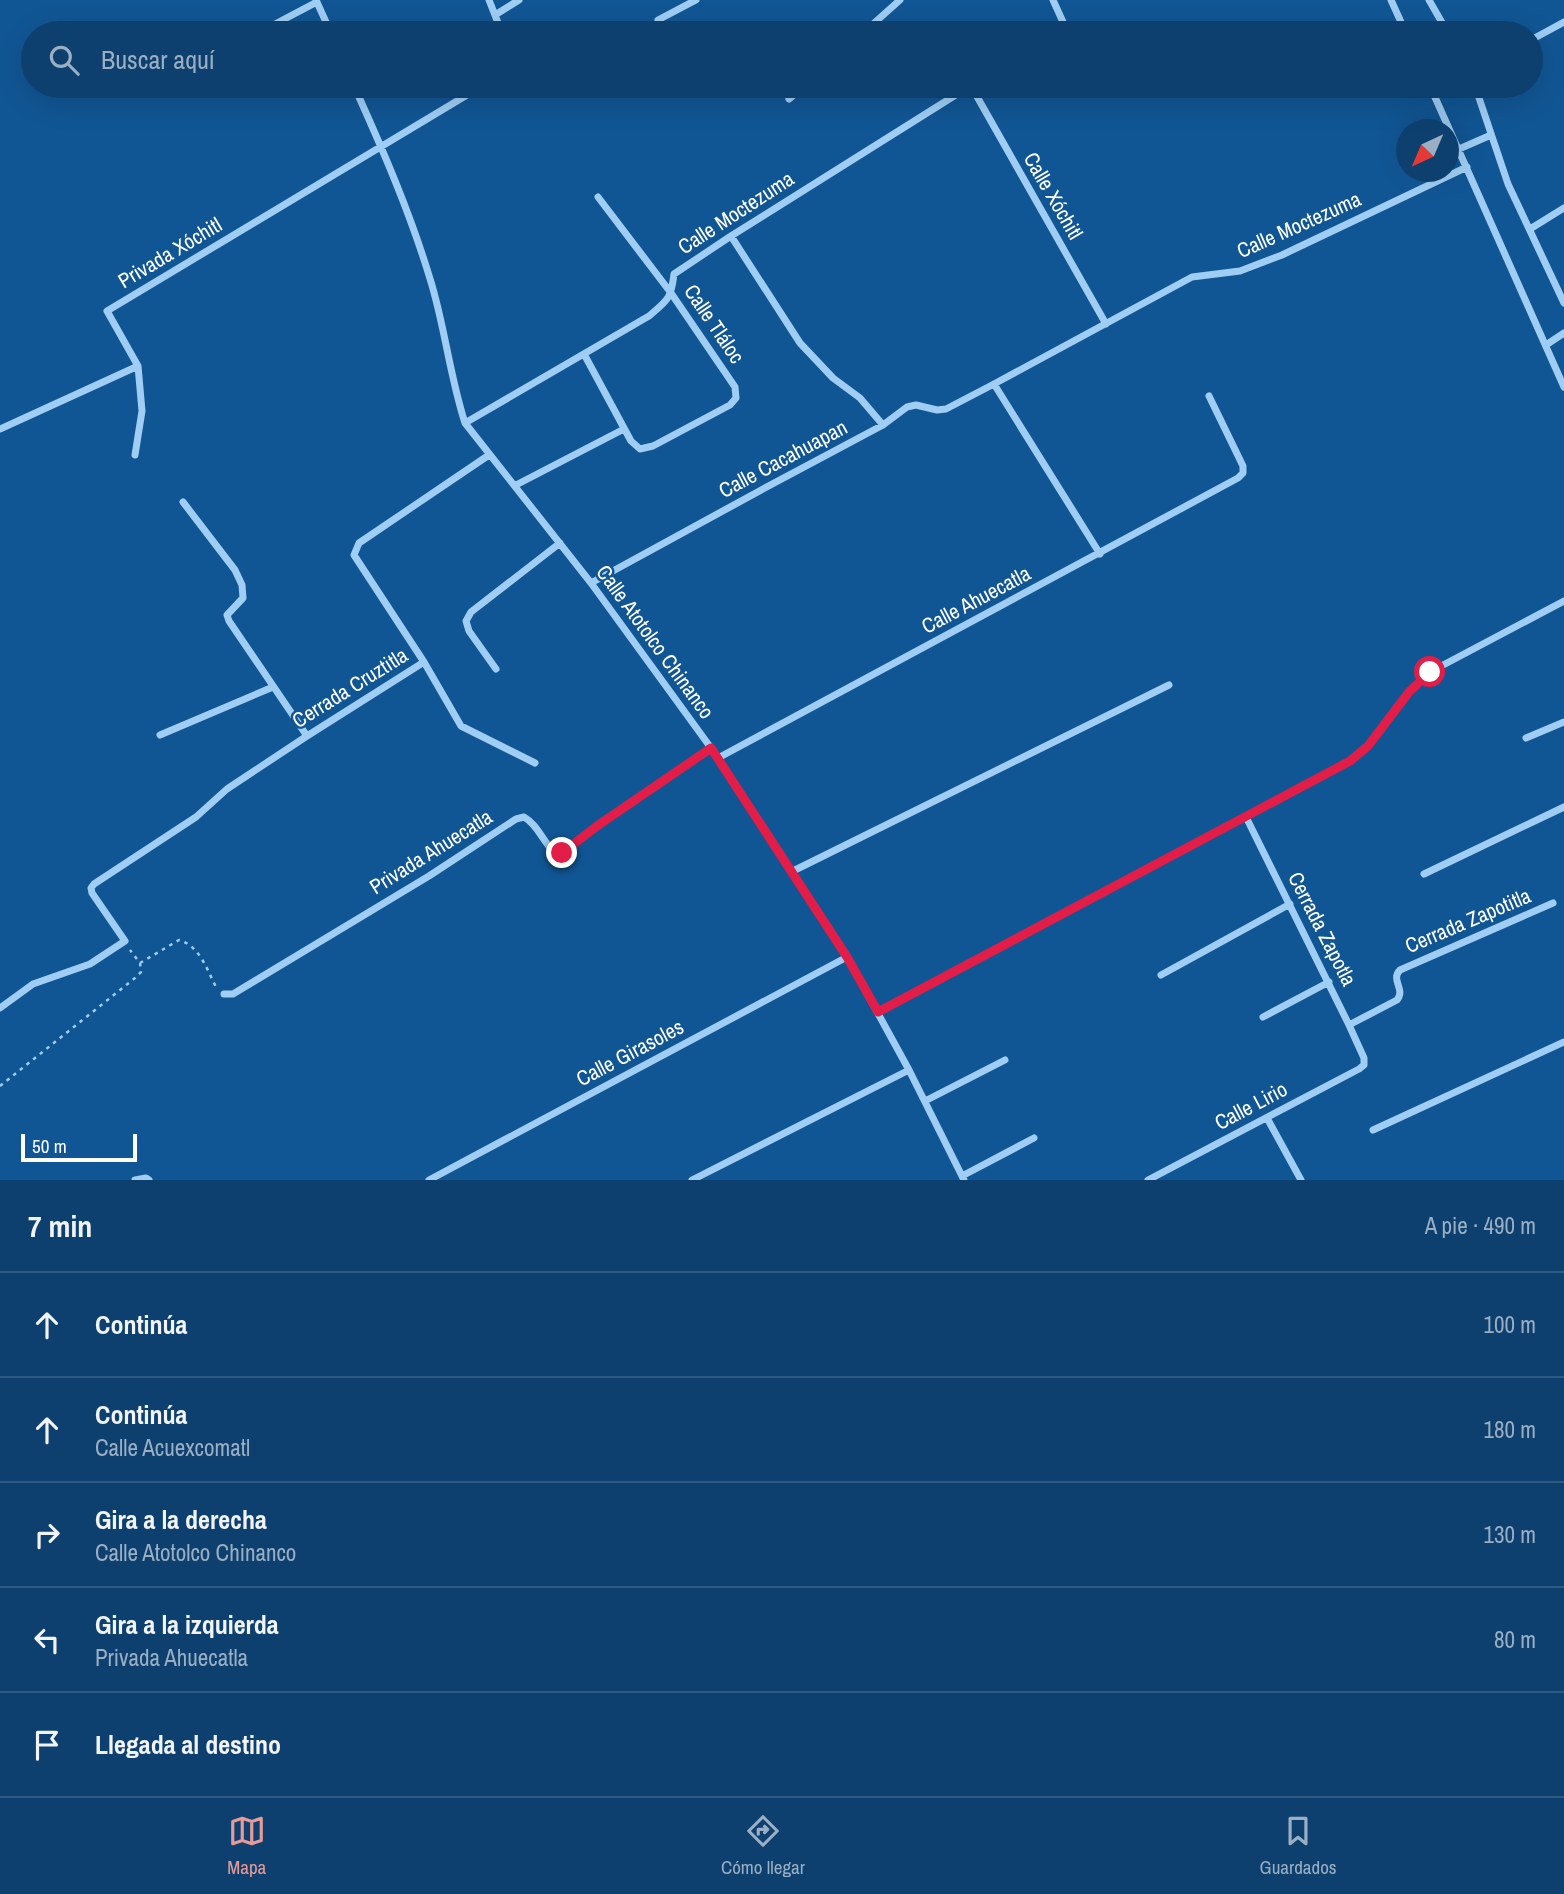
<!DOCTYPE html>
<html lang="es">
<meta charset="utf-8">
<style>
body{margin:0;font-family:"Archivo Narrow",sans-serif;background:#164774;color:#f1f3f6}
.compass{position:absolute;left:1396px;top:119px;width:63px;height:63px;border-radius:50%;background:#0d406f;box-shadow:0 7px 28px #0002;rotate:224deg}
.scale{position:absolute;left:21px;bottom:18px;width:116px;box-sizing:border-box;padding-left:7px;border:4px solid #fff;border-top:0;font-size:19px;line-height:24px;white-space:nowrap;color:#fff;-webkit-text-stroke:5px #115694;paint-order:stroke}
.stop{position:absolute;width:21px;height:21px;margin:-16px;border:5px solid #e11d48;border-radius:50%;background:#fff}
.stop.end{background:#e11d48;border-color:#fff;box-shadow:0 2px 7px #0008}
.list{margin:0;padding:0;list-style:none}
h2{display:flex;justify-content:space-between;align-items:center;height:91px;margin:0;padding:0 28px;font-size:30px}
h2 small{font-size:23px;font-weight:400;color:#9aafc3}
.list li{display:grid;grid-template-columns:46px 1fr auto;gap:21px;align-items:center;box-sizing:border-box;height:105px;padding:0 28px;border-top:2px solid #2d5982}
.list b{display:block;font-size:26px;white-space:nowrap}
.list p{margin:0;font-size:23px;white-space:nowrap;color:#9aafc3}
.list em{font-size:23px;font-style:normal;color:#9aafc3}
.icon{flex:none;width:38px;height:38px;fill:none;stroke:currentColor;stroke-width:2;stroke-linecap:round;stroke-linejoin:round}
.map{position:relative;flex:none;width:1564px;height:1180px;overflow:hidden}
.search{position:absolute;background:#0d406f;box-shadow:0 7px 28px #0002;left:21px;right:21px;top:21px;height:77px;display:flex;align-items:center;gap:18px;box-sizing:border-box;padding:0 24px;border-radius:38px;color:#9aafc3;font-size:26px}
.sheet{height:616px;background:#0d406f}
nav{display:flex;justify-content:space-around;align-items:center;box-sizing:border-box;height:98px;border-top:2px solid #2d5982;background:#0d406f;font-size:19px;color:#9aafc3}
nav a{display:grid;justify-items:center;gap:4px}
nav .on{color:#e69b98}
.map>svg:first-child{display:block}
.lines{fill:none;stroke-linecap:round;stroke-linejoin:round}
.path{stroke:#9fcdf3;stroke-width:2.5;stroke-dasharray:3.5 5;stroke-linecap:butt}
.minor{stroke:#9fcdf3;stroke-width:7}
.route{stroke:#e11d48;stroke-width:9}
.labels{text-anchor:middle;stroke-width:5;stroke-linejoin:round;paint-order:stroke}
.street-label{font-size:21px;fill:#fff;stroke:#115694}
</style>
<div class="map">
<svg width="1564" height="1180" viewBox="0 0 1564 1180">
<rect width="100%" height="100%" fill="#115694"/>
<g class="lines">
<path class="path" d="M140 963 179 940C200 946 207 970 216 987
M0 1086 135 978 141 972 140 963 130 950"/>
<path class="minor" d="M316 0 331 33
M489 0 502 33
M1053 0 1068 33
M1391 0 1406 33
M1429 0 1448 33
M495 15 519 0
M658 20 696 0
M258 33 317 2
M863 33 900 0
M1531 40 1564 22
M354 86C383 150 411 215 431 282 445 328 450 377 465 423L591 583 711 748 847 957 909 1070 964 1180
M971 86 1106 324
M1430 86 1564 387
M1475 86 1508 184 1564 303
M789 99 804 86
M1459 149 1491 135
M1530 229 1564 208
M731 236 800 343 833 378 860 398 883 425
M1546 345 1564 333
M584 354 631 441 640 449 653 446 730 405 736 398 735 387 671 293 598 197
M994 384 1100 554
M465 423 649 316C668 300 671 299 674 274L731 236 970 86
M0 429 138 366
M135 455 142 411 138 366 107 311 482 86
M489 455 359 543 354 555 424 662 461 726 535 763
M516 485 624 429
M183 502 235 570 242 585 243 598 227 615 229 621 307 736
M591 583 763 489 883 425 907 407 916 405 937 410 946 409 994 384 1192 277 1240 271 1282 255 1467 167
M496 669 469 631 466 621 471 612 560 543
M160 735 273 687
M1526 738 1564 722
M718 758 1238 478 1243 473V466L1209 396
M791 872 1169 685
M1424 874 1564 807
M1161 975 1290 904
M224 994H233L429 876 516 819 524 817C538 825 543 842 555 853H562L597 826 711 748
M0 1008 33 984 90 964 125 941 92 893 91 888 94 884 196 817 227 789 307 736 424 662
M878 1012 1350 761 1368 746 1409 692 1430 672 1564 601
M1263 1017 1329 982
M1349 1025 1397 1000C1406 989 1390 980 1400 970L1553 903
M925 1101 1005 1060
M1267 1118 1301 1180
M1373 1130 1564 1042
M962 1176 1034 1138
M135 1180 146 1178 149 1180
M429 1180 847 957
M692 1180 909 1070
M1148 1180 1359 1069 1364 1065V1058L1349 1025 1246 817"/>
</g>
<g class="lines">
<path class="route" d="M562 853 597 826 711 748 847 957 878 1012 1350 761 1368 746 1409 692 1430 672"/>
</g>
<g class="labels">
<g class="street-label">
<text transform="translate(1053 196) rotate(60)" y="7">Calle Xóchitl</text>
<text transform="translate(736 213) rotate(-33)" y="7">Calle Moctezuma</text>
<text transform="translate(1299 225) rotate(-24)" y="7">Calle Moctezuma</text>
<text transform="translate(170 253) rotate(-31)" y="7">Privada Xóchitl</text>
<text transform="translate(714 324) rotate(56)" y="7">Calle Tláloc</text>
<text transform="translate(783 459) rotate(-28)" y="7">Calle Cacahuapan</text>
<text transform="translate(976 600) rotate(-28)" y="7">Calle Ahuecatla</text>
<text transform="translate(655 642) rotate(54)" y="7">Calle Atotolco Chinanco</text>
<text transform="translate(350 688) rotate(-32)" y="7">Cerrada Cruztitla</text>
<text transform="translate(431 852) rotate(-32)" y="7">Privada Ahuecatla</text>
<text transform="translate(1468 921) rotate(-23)" y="7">Cerrada Zapotitla</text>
<text transform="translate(1322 929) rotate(63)" y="7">Cerrada Zapotla</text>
<text transform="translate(630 1053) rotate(-28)" y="7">Calle Girasoles</text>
<text transform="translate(1251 1106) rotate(-28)" y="7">Calle Lirio</text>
</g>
</g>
</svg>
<svg class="compass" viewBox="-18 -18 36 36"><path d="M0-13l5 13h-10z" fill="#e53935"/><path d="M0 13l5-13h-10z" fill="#9aafc3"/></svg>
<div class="scale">50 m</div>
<div class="stop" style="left:1430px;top:672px"></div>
<div class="stop end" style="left:562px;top:853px"></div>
<div class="search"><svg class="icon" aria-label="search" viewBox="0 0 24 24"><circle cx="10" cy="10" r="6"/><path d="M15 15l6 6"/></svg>Buscar aquí</div>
</div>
<section class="sheet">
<h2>7 min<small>A pie · 490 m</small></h2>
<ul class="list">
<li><svg class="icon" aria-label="ahead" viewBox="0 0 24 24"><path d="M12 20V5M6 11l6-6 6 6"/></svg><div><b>Continúa</b></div><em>100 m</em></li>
<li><svg class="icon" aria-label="ahead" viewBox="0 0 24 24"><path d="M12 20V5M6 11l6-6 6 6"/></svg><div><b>Continúa</b><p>Calle Acuexcomatl</p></div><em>180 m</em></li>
<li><svg class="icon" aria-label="right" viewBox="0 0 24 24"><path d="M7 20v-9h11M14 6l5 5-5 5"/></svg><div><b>Gira a la derecha</b><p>Calle Atotolco Chinanco</p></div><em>130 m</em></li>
<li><svg class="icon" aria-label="left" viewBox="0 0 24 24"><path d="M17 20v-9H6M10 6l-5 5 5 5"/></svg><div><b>Gira a la izquierda</b><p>Privada Ahuecatla</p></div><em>80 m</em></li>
<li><svg class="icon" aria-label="arrive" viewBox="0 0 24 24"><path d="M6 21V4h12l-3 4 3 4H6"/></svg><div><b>Llegada al destino</b></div></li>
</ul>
</section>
<nav>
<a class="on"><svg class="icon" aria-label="map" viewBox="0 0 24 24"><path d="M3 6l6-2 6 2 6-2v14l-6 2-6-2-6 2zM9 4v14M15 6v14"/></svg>Mapa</a>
<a><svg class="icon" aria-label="directions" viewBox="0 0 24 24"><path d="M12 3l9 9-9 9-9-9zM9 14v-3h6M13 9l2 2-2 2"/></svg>Cómo llegar</a>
<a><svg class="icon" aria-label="saved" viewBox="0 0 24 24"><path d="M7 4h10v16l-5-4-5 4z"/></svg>Guardados</a>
</nav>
